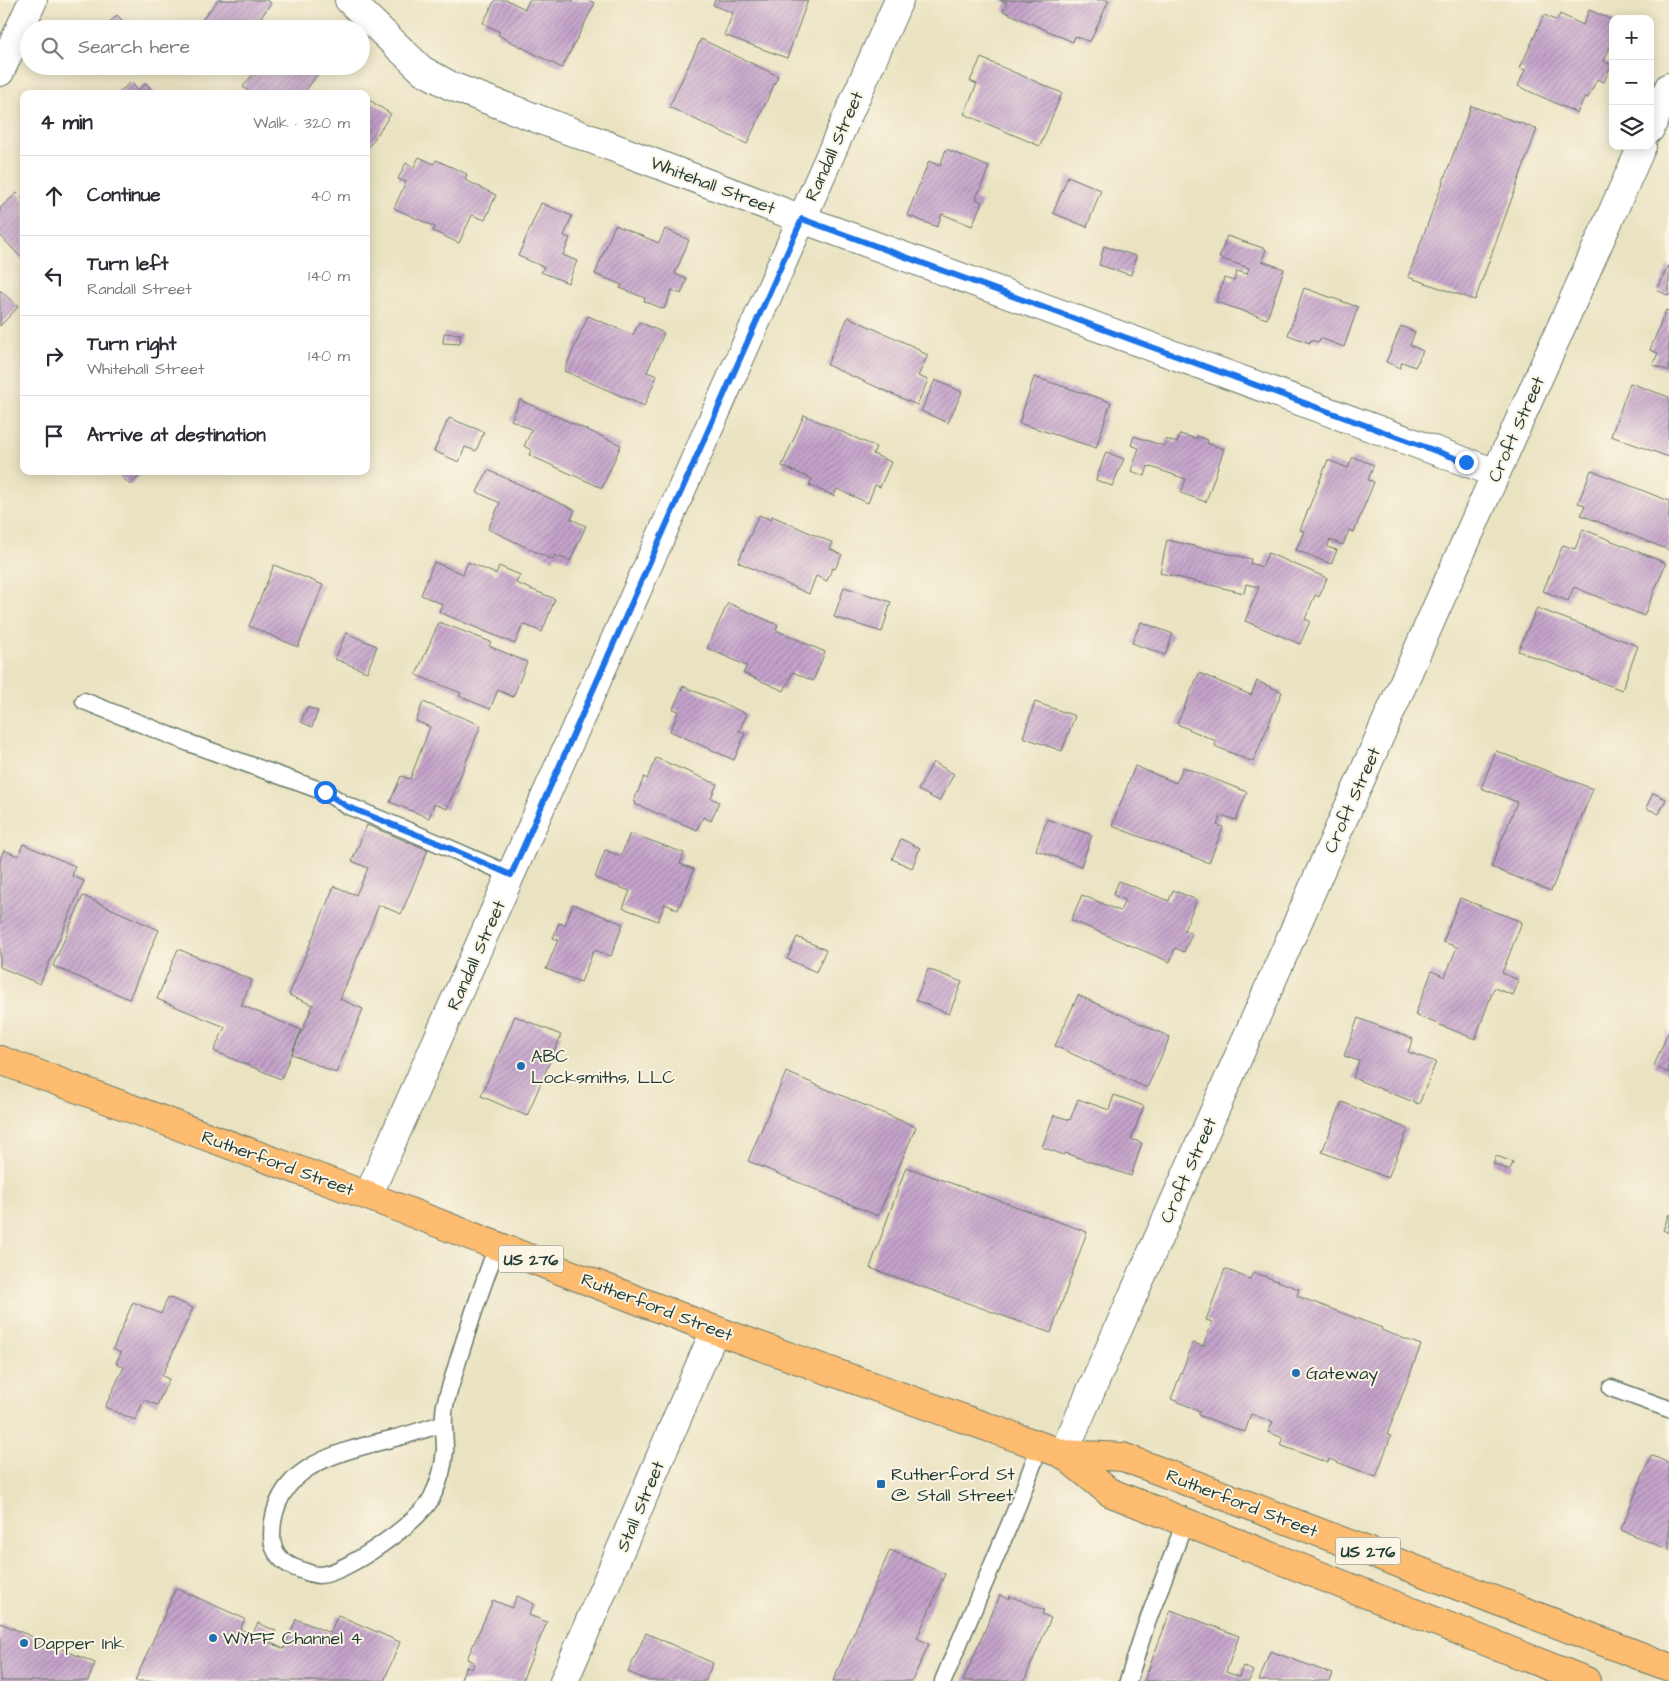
<!DOCTYPE html>
<meta charset="utf-8">
<style>
body{margin:0;font-family:"Architects Daughter",sans-serif;background:#f2f2f3;color:#2b2b33}
.controls{position:absolute;right:15px;top:15px;display:grid;overflow:hidden;border-radius:10px;box-shadow:0 2px 12px #0003}
.controls button{width:45px;height:45px;display:grid;place-items:center;padding:0;border:0;border-bottom:1px solid #e1e1e2;background:#fff;color:#2b2b33;font:25px sans-serif}
.stop{position:absolute;width:15px;height:15px;margin:-11px;border:4px solid #1a73e8;border-radius:50%;background:#fff}
.stop.end{background:#1a73e8;border-color:#fff;box-shadow:0 1px 5px #0008}
.list{margin:0;padding:0;list-style:none}
h2{display:flex;justify-content:space-between;align-items:center;height:65px;margin:0;padding:0 20px;font-size:21px}
h2 small{font-size:16px;font-weight:400;color:#7c7c81}
.list li{display:grid;grid-template-columns:32px 1fr auto;gap:15px;align-items:center;box-sizing:border-box;height:80px;padding:0 20px;border-top:1px solid #e1e1e2}
.list b{display:block;font-size:19px;white-space:nowrap}
.list p{margin:0;font-size:16px;white-space:nowrap;color:#7c7c81}
.list em{font-size:16px;font-style:normal;color:#7c7c81}
.icon{flex:none;width:28px;height:28px;fill:none;stroke:currentColor;stroke-width:2;stroke-linecap:round;stroke-linejoin:round}
.map{position:relative;flex:none;width:1669px;height:1681px;overflow:hidden}
.search{position:absolute;background:#fff;box-shadow:0 2px 12px #0003;left:20px;top:20px;width:350px;height:55px;display:flex;align-items:center;gap:12px;box-sizing:border-box;padding:0 18px;border-radius:28px;color:#7c7c81;font-size:19px}
.panel{position:absolute;background:#fff;box-shadow:0 2px 12px #0003;left:20px;top:90px;width:350px;height:385px;border-radius:10px}
.map>svg:first-child{display:block}
.building{fill:url(#building-hatch)}
.lines{fill:none;stroke-linecap:round;stroke-linejoin:round}
.lane-casing{stroke:#676;stroke-width:19}
.street-casing{stroke:#676;stroke-width:30}
.highway-casing{stroke:#676;stroke-width:30}
.lane{stroke:#fff;stroke-width:16}
.street{stroke:#fff;stroke-width:28}
.highway{stroke:#fdbc70;stroke-width:28}
.route{stroke:#1a73e8;stroke-width:6}
.poi-dot{fill:#1f6fb2;stroke:#fcf5e5;stroke-width:2}
.labels{text-anchor:middle;stroke-width:4;stroke-linejoin:round;paint-order:stroke}
.shield{fill:#fcf5e5;stroke:#617469;stroke-width:1}
.shield-label{font-size:16px;font-weight:bold;fill:#1f3d34}
.street-label{font-size:18px;fill:#1f3d34;stroke:#fcf5e5}
.poi-label{font-size:18px;fill:#1f3d34;stroke:#fcf5e5;text-anchor:start}
</style>
<div class="map">
<svg width="1669" height="1681" viewBox="0 0 1669 1681">
<defs>
<pattern id="building-hatch" width="6" height="6" patternUnits="userSpaceOnUse" patternTransform="scale(1.25)"><rect width="6" height="6" fill="#c5a3cb"/><path d="M-1 1l2-2M0 6l6-6M5 7l2-2" fill="none" stroke="#9f86a6"/></pattern>
</defs>
<rect width="100%" height="100%" fill="#fcf5e5"/>
<filter id="ink" filterUnits="userSpaceOnUse"><feTurbulence type="fractalNoise" baseFrequency=".02" numOctaves="2"/><feDisplacementMap in="SourceGraphic" scale="10" xChannelSelector="R" yChannelSelector="G"/><feConvolveMatrix kernelMatrix="1 2 1 2 8 2 1 2 1" color-interpolation-filters="sRGB"/></filter>
<filter id="wash" filterUnits="userSpaceOnUse"><feTurbulence type="fractalNoise" baseFrequency=".0096" numOctaves="4" result="noise"/><feDisplacementMap in="SourceGraphic" scale="20" xChannelSelector="R" yChannelSelector="G"/><feGaussianBlur stdDeviation="1.12" result="paint"/><feColorMatrix in="noise" values="0 0 0 0 0 0 0 0 0 0 0 0 0 0 0 0 0 1.4 0 .05"/><feComposite in="paint" operator="in"/></filter>
<g filter="url(#wash)">
<rect width="100%" height="100%" fill="#eae3c2"/>
<g id="blocks">
<path class="building" d="M218 0H267L271 3 253 29H203L198 25Z
M495 0H507L525 9 529 0H588L595 3 562 68 498 35 500 32 483 23Z
M715 0H808L787 58 724 35 733 13 713 5Z
M1000 0H1109L1090 42 1075 36 1073 42 1003 11 1007 3Z
M1589 10 1613 20V34L1611 38 1613 41 1604 61 1611 65 1604 82 1597 79 1588 98 1585 97 1577 113 1518 86 1525 70 1520 68 1544 15 1557 21 1560 14 1583 25Z
M117 15 128 26 125 29H109L106 26Z
M701 39 778 76 747 144 669 107Z
M981 58 1062 93 1040 146 964 114 977 84 970 81Z
M259 66H324L303 94H246L248 91 243 87Z
M131 82 138 90 146 83 155 94H117Z
M366 98 391 114 366 151Z
M1471 106 1537 129 1475 300 1408 277Z
M946 149 989 167 976 199 982 202 972 226 942 214 937 227 907 215 929 161 940 166Z
M419 157 434 164 436 160 467 174 465 180 496 195 485 220 472 215 459 243 433 231 435 227 394 208 406 182 398 179 406 163 414 167Z
M1068 176 1101 190 1087 227 1053 213Z
M17 193 24 200V261L0 235V208Z
M541 203 572 216 564 236 570 238 563 255 577 261 568 283 541 272 544 267 518 256Z
M615 225 659 243 665 229 689 240 675 274 687 279 681 294 672 290 664 309 644 301 645 298 620 288 622 285 595 274Z
M1227 236 1266 249 1262 261 1284 269 1267 319 1216 302 1224 278 1234 281 1237 271 1247 274 1249 268 1219 258Z
M1104 246 1136 256 1131 275 1099 265Z
M1669 264V296L1657 290Z
M1304 288 1358 307 1344 347 1320 338 1319 342 1311 340 1310 343 1288 335Z
M0 290 18 307 0 326Z
M1666 310 1669 311V371L1653 365 1658 353 1650 350Z
M588 316 633 335 639 322 664 333 647 372 657 376 644 406 564 371Z
M848 317 919 349V351L928 355 918 376 928 380 917 405 827 365Z
M1401 326 1415 332 1410 345 1423 351 1415 367 1402 362 1400 368 1386 362Z
M444 333 461 334 460 344 443 343Z
M1034 377 1111 402 1096 448 1019 423Z
M935 380 962 392 948 423 921 411Z
M1630 383 1669 397V457L1611 436Z
M520 400 621 445 602 488 529 455 531 450 524 446 532 430 511 420Z
M804 415 876 447 873 454 891 462 880 487 875 485 868 503 837 489 834 496 809 485 812 479 782 466Z
M449 418 484 432 476 451 465 447 459 462 434 451Z
M1180 434 1197 439V436L1208 440 1207 443 1224 449 1206 502 1181 493 1186 479 1148 466 1145 476 1131 471 1139 448 1131 445 1134 436 1164 446 1166 439 1177 443Z
M1106 452 1124 459 1112 486 1096 480Z
M1353 457 1374 465 1368 480 1374 482 1354 532 1349 530 1343 545 1330 540 1327 547 1337 550 1331 564 1296 550 1304 531 1300 530 1328 460 1348 468Z
M488 470 575 510 571 519 586 526 570 561 555 555 553 560 488 529 500 503 477 492Z
M1591 470 1669 501V550L1581 515 1585 505 1578 503Z
M116 471H144L130 485Z
M759 515 771 520 772 516 833 543 830 549 842 555 835 569 832 568 827 581 816 576 809 594 738 562Z
M1583 529 1666 563 1644 616 1574 587 1568 601 1543 591 1563 545 1575 549Z
M1167 540 1251 559 1250 563 1262 567 1268 553 1327 578 1319 597 1315 595 1305 619 1310 621 1300 644 1245 621 1259 587 1246 584 1244 593 1160 573Z
M434 562 463 574 468 562 496 574 499 566 520 575 516 583 555 599 542 632 523 624 515 644 439 612 442 604 421 595Z
M274 565 323 585 298 647 249 626Z
M844 587 891 602 882 632 834 617Z
M728 603 778 625 776 630 825 652 813 681 793 672 784 691 743 673 747 666 707 648Z
M1537 608 1638 646 1622 690 1518 651Z
M439 622 491 642 489 646 527 662 513 697 498 690 490 709 459 696 461 693 416 675Z
M1141 622 1173 634 1165 655 1132 643Z
M346 633 377 646 367 672 335 659Z
M1199 673 1251 695 1257 681 1282 692 1253 762 1215 746 1216 741 1177 724Z
M683 686 747 714 739 731 745 734 734 760 670 731 679 711 673 709Z
M423 702 481 725 447 809 434 804 429 818 390 802 401 776 410 779 430 727 416 721Z
M1035 702 1075 716 1062 751 1023 737Z
M307 707 318 711 312 727 301 722Z
M1496 751 1593 789 1551 891 1491 867 1517 802 1481 788Z
M656 758 717 784 711 798 719 802 711 821 703 817 697 830 635 804 636 802 634 801 644 777 647 779Z
M933 762 954 774 939 801 918 790Z
M1135 766 1176 783 1183 767 1247 792 1236 820 1221 815 1217 825 1223 827 1209 863 1112 826Z
M1653 793 1666 799 1659 814 1646 808Z
M1047 819 1092 835 1081 866 1036 850Z
M367 825 428 850 401 914 379 905 366 937 340 999 363 1009 336 1073 292 1054 313 1005 289 995 334 886 356 895 368 868 352 861Z
M630 833 684 853 680 864 694 869 678 910 665 904 658 921 623 908 630 891 595 878 605 850 621 856Z
M901 839 920 848 912 868 892 859Z
M23 844 75 866 72 876 84 881 40 984 0 967V859L4 850 18 856Z
M1119 881 1169 901 1173 890 1197 900 1184 930 1192 934 1184 952 1175 948 1170 962 1071 920 1082 895 1120 911 1125 900 1113 895Z
M83 896 159 930 129 999 53 966Z
M1460 898 1522 922 1502 973 1519 980 1513 995 1494 988 1475 1039 1415 1015 1432 971 1445 977 1457 947 1443 942Z
M573 904 623 924 611 956 594 950 581 982 546 969 558 940 553 938 559 923 565 925Z
M797 937 826 950 816 972 787 959Z
M178 949 252 980 241 1005 301 1030 281 1079 214 1051 225 1027 157 999Z
M928 969 962 982 949 1014 916 1000Z
M1078 995 1170 1037 1147 1088 1055 1046Z
M515 1016 561 1035 527 1116 481 1096Z
M1358 1018 1413 1039 1408 1052 1436 1062 1419 1104 1353 1078 1359 1061 1344 1056Z
M1669 1030V1073L1654 1066Z
M786 1072 916 1127 878 1216 748 1161Z
M1114 1095 1144 1106 1131 1139 1142 1143 1131 1176 1065 1153 1064 1155 1042 1147 1054 1115 1070 1120 1078 1099 1109 1110Z
M1342 1102 1408 1129 1388 1178 1322 1152Z
M1496 1156 1513 1162 1510 1170 1493 1164Z
M906 1167 1087 1232 1051 1333 870 1268Z
M1669 1214V1233L1663 1230Z
M1225 1269 1250 1279 1253 1272 1299 1289 1297 1296 1382 1328 1381 1330 1421 1345 1387 1435 1391 1436 1376 1477 1329 1459 1328 1463 1280 1445 1283 1438 1268 1432 1273 1422 1251 1414 1245 1432 1198 1415 1200 1411 1171 1399 1193 1343 1203 1346 1212 1322 1206 1320Z
M168 1297 193 1308 162 1376 169 1379 157 1405 144 1400 135 1420 105 1407 124 1367 116 1363 121 1353 113 1349 133 1302 161 1314Z
M1651 1455 1669 1463V1550L1621 1530Z
M890 1550 945 1574 917 1638 929 1644 912 1681H833Z
M176 1588 245 1619 240 1629 252 1634 258 1623 276 1631 271 1643 284 1649 296 1619 330 1633 338 1615 400 1642 384 1681H135Z
M1000 1595 1009 1599 1010 1596 1044 1610 1042 1614 1051 1618 1024 1681H963Z
M517 1596 534 1604 529 1615 547 1622 522 1681H460L466 1667 472 1669 474 1662 467 1659 493 1600 512 1608Z
M1171 1610 1239 1636 1226 1672 1239 1677 1243 1666 1253 1671 1249 1681H1144Z
M0 1623 95 1663 88 1681H0Z
M646 1633 713 1663 705 1681H649L628 1672Z
M1270 1651 1333 1674 1330 1681H1259Z"/>
</g>
</g>
<g filter="url(#ink)">
<use href="#blocks" fill-opacity="0" stroke="#676" stroke-width="1"/>
<g class="lines">
<g class="lane-casing">
<path id="lane" d="M84 701 189 743 325 792 346 805 433 841 511 875
M1611 1388 1669 1409
M442 1424C425 1429 409 1435 391 1439 336 1453 272 1466 272 1536 272 1554 284 1565 301 1570 306 1572 313 1575 319 1575 344 1575 422 1520 432 1497 439 1483 444 1465 445 1450 445 1434 442 1421 445 1405 449 1390 454 1375 458 1361 470 1322 483 1284 497 1246
M943 1681 1019 1502 1040 1445
M1128 1681 1145 1628 1185 1522"/>
</g>
<g class="street-casing">
<path id="street" d="M349 0 422 70 451 86 802 219 1496 473
M0 72 33 0
M1650 129 1669 87
M368 1196 899 0
M1063 1454 1496 473 1642 146
M564 1681 715 1330"/>
</g>
<g class="highway-casing">
<path id="highway" d="M0 1060 368 1196 715 1330 1063 1454 1123 1457 1669 1667
M1063 1454 1109 1492 1586 1681"/>
</g>
<use href="#lane" class="lane"/>
<use href="#street" class="street"/>
<use href="#highway" class="highway"/>
</g>
</g>
<g class="lines" filter="url(#ink)">
<path class="route" d="M325 792 346 806 433 841 511 875 802 219 1466 462"/>
</g>
<g class="poi-dot">
<circle cx="521" cy="1066" r="5"/>
<circle cx="1296" cy="1373" r="5"/>
<rect x="876" y="1479" width="10" height="10" rx="2.5"/>
<circle cx="213" cy="1638" r="5"/>
<circle cx="24" cy="1643" r="5"/>
</g>
<g class="labels">
<g class="shield">
<rect x="498.5" y="1245.5" width="65" height="27" rx="4"/>
<rect x="1335.5" y="1537.5" width="65" height="27" rx="4"/>
</g>
<g class="shield-label">
<text x="531" y="1265">US 276</text>
<text x="1368" y="1557">US 276</text>
</g>
<g class="street-label">
<text transform="translate(834 146) rotate(-66)" y="6">Randall Street</text>
<text transform="translate(713 185) rotate(21)" y="6">Whitehall Street</text>
<text transform="translate(1516 429) rotate(-66)" y="6">Croft Street</text>
<text transform="translate(1352 800) rotate(-66)" y="6">Croft Street</text>
<text transform="translate(476 955) rotate(-66)" y="6">Randall Street</text>
<text transform="translate(278 1163) rotate(20)" y="6">Rutherford Street</text>
<text transform="translate(1188 1170) rotate(-66)" y="6">Croft Street</text>
<text transform="translate(657 1307) rotate(21)" y="6">Rutherford Street</text>
<text transform="translate(1242 1503) rotate(21)" y="6">Rutherford Street</text>
<text transform="translate(640 1506) rotate(-67)" y="6">Stall Street</text>
</g>
<g class="poi-label">
<text x="531" y="1062">ABC<tspan x="531" dy="21">Locksmiths, LLC</tspan></text>
<text x="1306" y="1379">Gateway</text>
<text x="891" y="1480">Rutherford St<tspan x="891" dy="21">@ Stall Street</tspan></text>
<text x="223" y="1644">WYFF Channel 4</text>
<text x="34" y="1649">Dapper Ink</text>
</g>
</g>
</svg>
<div class="controls">
<button>+</button>
<button>−</button>
<button><svg class="icon" aria-label="layers" viewBox="0 0 24 24"><path d="M12 4l9 5-9 5-9-5zM3 14l9 5 9-5"/></svg></button>
</div>
<div class="stop" style="left:325px;top:792px"></div>
<div class="stop end" style="left:1466px;top:462px"></div>
<div class="search"><svg class="icon" aria-label="search" viewBox="0 0 24 24"><circle cx="10" cy="10" r="6"/><path d="M15 15l6 6"/></svg>Search here</div>
<section class="panel">
<h2>4 min<small>Walk · 320 m</small></h2>
<ul class="list">
<li><svg class="icon" aria-label="ahead" viewBox="0 0 24 24"><path d="M12 20V5M6 11l6-6 6 6"/></svg><div><b>Continue</b></div><em>40 m</em></li>
<li><svg class="icon" aria-label="left" viewBox="0 0 24 24"><path d="M17 20v-9H6M10 6l-5 5 5 5"/></svg><div><b>Turn left</b><p>Randall Street</p></div><em>140 m</em></li>
<li><svg class="icon" aria-label="right" viewBox="0 0 24 24"><path d="M7 20v-9h11M14 6l5 5-5 5"/></svg><div><b>Turn right</b><p>Whitehall Street</p></div><em>140 m</em></li>
<li><svg class="icon" aria-label="arrive" viewBox="0 0 24 24"><path d="M6 21V4h12l-3 4 3 4H6"/></svg><div><b>Arrive at destination</b></div></li>
</ul>
</section>
</div>
